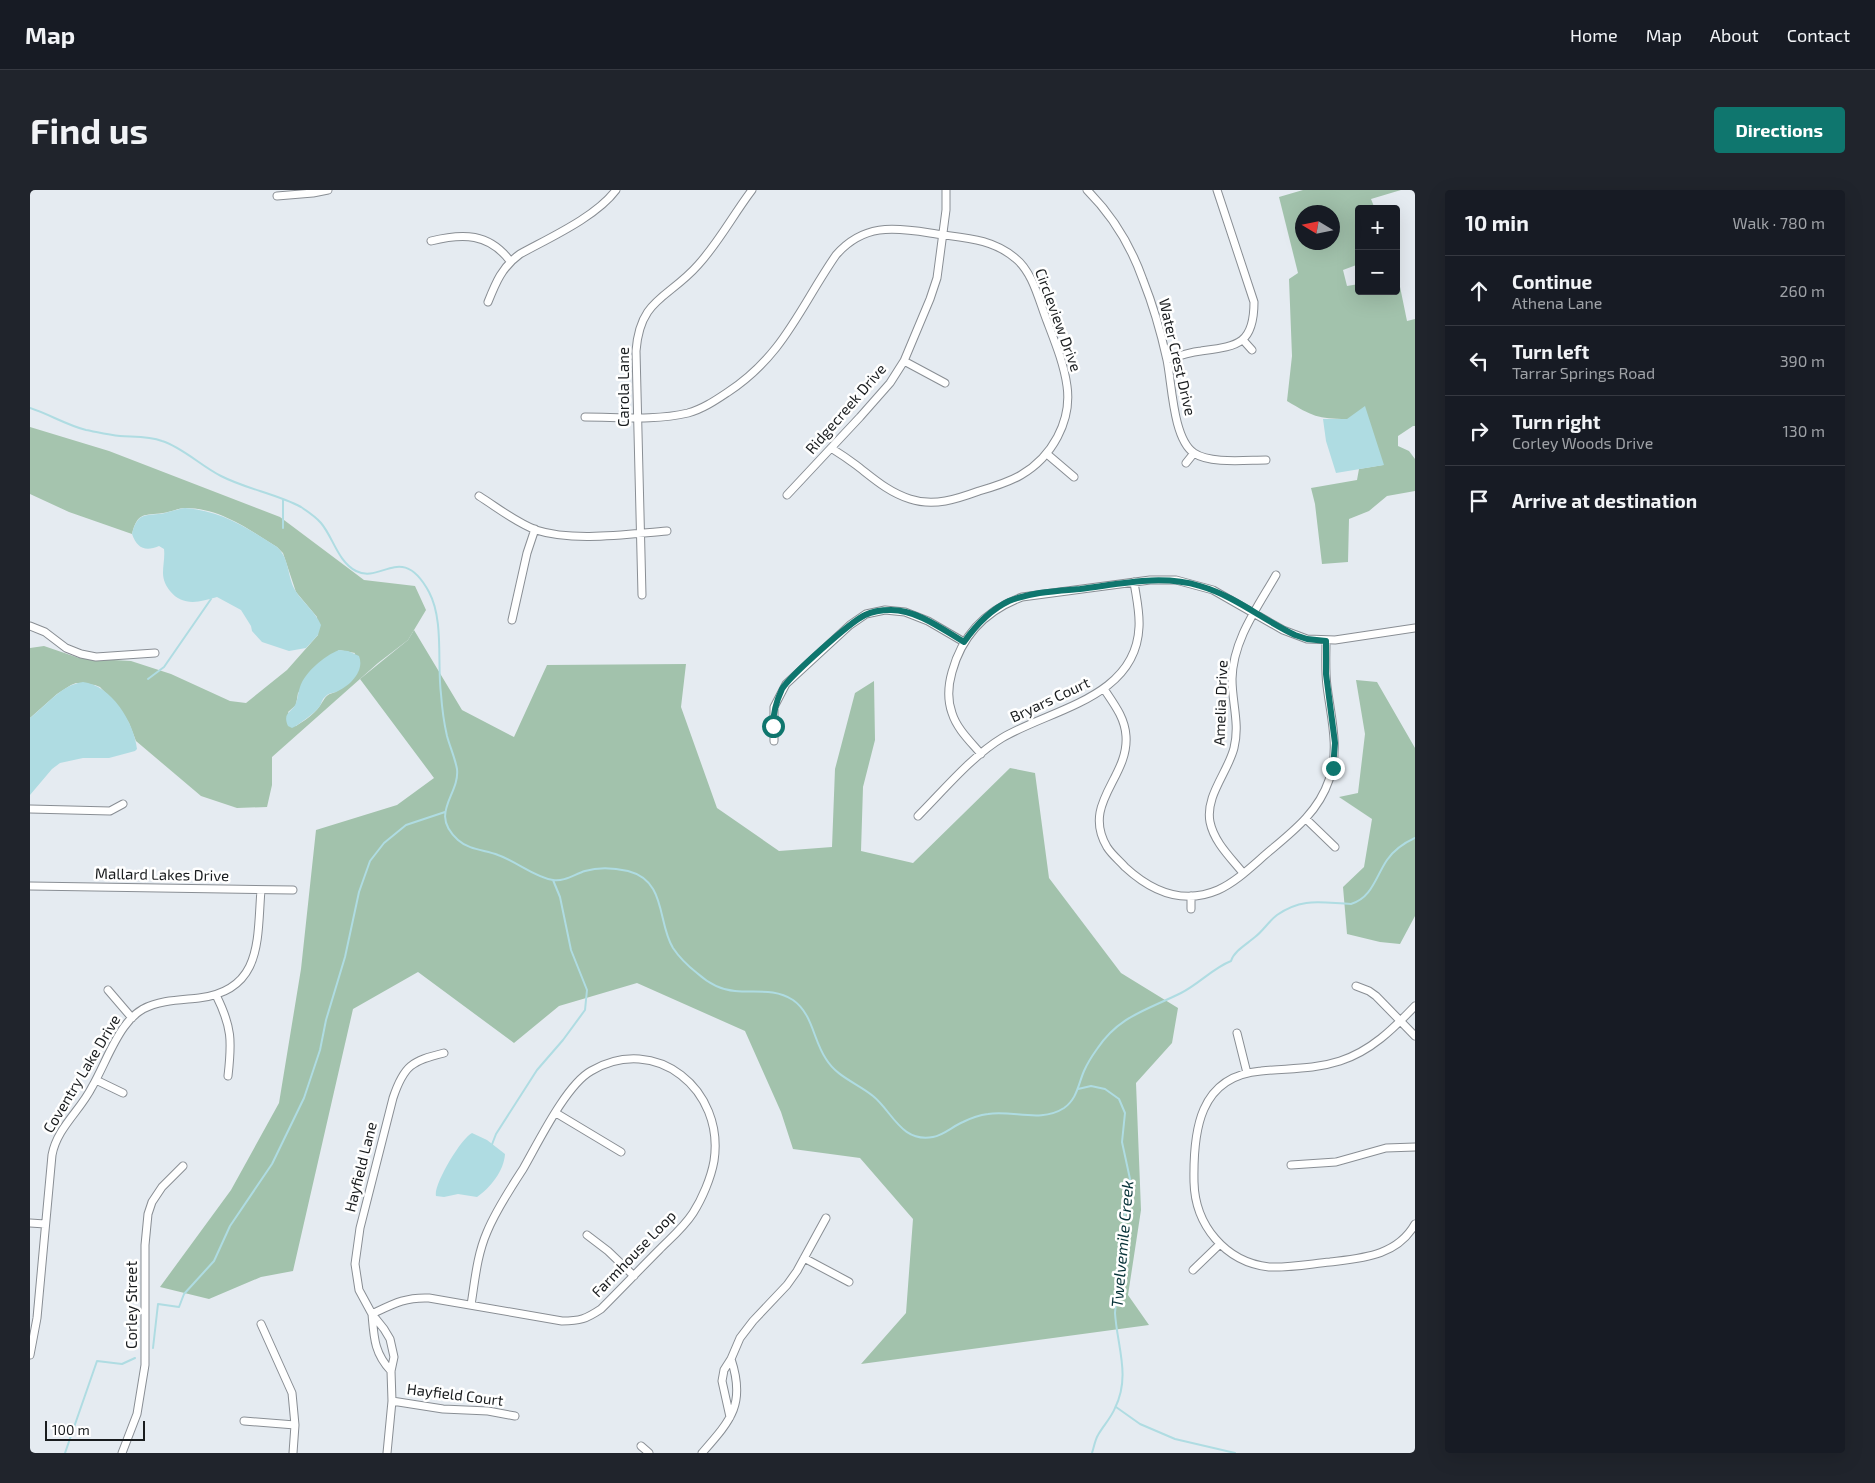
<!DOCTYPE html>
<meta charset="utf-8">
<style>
body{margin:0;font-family:"Exo 2",sans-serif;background:#20242c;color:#f1f3f6}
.controls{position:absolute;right:15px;top:15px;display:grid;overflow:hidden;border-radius:5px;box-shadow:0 5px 20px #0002}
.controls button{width:45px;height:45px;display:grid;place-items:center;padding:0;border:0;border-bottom:1px solid #363941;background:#171b24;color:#f1f3f6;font:25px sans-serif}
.compass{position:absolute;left:1265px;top:15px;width:45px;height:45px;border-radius:50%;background:#171b24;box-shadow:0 5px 20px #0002;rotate:280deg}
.scale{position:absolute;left:15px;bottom:12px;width:100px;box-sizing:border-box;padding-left:5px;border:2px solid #191c1e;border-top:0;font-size:14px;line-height:18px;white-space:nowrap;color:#191c1e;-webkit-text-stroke:4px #fff;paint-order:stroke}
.stop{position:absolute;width:15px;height:15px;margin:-11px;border:4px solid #0f766e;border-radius:50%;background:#fff}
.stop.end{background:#0f766e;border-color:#fff;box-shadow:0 1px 5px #0008}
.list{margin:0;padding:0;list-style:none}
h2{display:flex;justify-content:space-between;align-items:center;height:65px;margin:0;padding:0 20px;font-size:21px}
h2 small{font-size:16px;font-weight:400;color:#9ea1a6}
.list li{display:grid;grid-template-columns:32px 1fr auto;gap:15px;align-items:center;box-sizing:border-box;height:70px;padding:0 20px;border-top:1px solid #363941}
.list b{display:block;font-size:19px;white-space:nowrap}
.list p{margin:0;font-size:16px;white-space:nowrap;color:#9ea1a6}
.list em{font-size:16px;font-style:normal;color:#9ea1a6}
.icon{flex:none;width:28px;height:28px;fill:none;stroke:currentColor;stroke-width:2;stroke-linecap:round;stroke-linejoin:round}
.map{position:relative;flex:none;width:1385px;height:1263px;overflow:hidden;border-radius:5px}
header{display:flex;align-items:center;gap:30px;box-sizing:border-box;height:70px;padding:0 25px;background:#171b24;border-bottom:1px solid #363941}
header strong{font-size:24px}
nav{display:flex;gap:28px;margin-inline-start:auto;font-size:18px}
.intro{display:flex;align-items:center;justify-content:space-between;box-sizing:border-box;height:120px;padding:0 30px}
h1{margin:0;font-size:35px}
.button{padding:12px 22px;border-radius:5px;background:#0f766e;color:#fff;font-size:18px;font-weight:700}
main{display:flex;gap:30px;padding:0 30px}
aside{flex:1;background:#171b24;border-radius:5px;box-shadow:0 5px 20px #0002}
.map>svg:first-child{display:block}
.green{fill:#a5c4ae;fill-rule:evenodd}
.forest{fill:#a2c2ac;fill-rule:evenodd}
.water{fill:#afdce2}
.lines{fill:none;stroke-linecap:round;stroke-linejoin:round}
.stream{stroke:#afdce2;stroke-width:2}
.minor-casing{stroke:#898e94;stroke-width:9}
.minor{stroke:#fff;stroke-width:7}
.route{stroke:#0f766e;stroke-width:6}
.labels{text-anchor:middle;stroke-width:5;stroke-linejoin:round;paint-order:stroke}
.street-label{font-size:15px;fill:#191c1e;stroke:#fff}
.water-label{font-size:16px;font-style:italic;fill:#063238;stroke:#fff}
</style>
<header>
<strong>Map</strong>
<nav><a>Home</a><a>Map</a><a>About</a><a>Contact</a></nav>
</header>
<div class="intro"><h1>Find us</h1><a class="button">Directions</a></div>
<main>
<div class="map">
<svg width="1385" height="1263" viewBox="0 0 1385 1263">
<rect width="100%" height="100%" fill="#e5ebf1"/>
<path class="green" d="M0 237 79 261 250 327 334 390 385 396 396 420 378 450 348 473 242 567V595L237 617 207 618 171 606 106 551 99 533 89 517 70 497 65 495 46 493 41 495 27 504 0 528V458L14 456 49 468 101 471 141 484 200 511 216 513 257 480 288 445 287 427 266 402 253 363 247 357C220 340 190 318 156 318 148 318 141 322 133 323 114 326 108 321 102 344L39 322 0 304ZM309 460 325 463 306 502C294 505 296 508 289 517 283 525 274 531 266 536L258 522 266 515 268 503Z"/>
<path class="forest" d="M1273 0H1371L1341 9 1345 19H1329V74L1313 80 1317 96 1329 94V101H1366V87H1368L1377 131 1385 129V236H1383L1368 246V256L1379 261 1385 269V301L1357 306 1339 321 1319 329 1318 372 1292 374 1285 314 1281 298 1327 290 1329 279 1353 275 1317 229C1288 229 1282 226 1257 211L1262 166 1259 89 1268 83 1249 7ZM1272 22H1302V52H1272Z
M384 440 432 520 484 547 517 475 656 474 651 517 687 618 749 661 802 657 805 579 825 503 844 491 845 550 833 597 831 661 883 673 980 578 1005 583 1019 688 1091 783 1148 818 1142 853 1106 893 1111 1020 1098 1105 1119 1135 831 1174 876 1123 883 1029 830 968 763 959 751 922 715 841 607 793 529 816 484 853 388 782 323 819 263 1081 231 1087 179 1109 130 1097 201 1000 249 913 271 779 286 640 367 615 404 588 330 489 378 450Z
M1326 490 1347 492 1385 558V726L1370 754 1350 752 1317 744 1313 697 1334 677 1342 629 1309 607 1328 603 1335 544Z"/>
<path class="water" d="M1335 216 1354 275 1306 283 1296 251 1293 229H1317Z
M155 318C193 321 217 338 247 357 260 369 257 386 265 400 273 413 285 421 291 435L288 445 276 458 259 461 232 452 222 441 221 436 211 420 187 407C170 412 153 417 140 401 136 396 133 390 133 383 133 375 135 367 134 359L129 356C115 362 107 358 102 344 108 320 117 327 135 323 142 321 148 319 155 318Z
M309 460 318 461 329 466C335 481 320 496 306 502 302 503 299 503 296 506 292 509 292 512 290 516 284 524 274 530 266 536L262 538 258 536C252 522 262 523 266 513 268 508 268 502 270 497 275 482 294 466 309 460Z
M53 492C81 495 104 532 107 559L105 561 79 568H53L30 573 22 579 0 605V528C17 515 31 495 53 492Z
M442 943 457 950 475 964C474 981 460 998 447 1007L428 1004 414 1007 406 1006C403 995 432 947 442 943Z"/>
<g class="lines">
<path class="stream" d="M0 218C19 224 36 235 56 240 67 242 78 245 90 246 104 247 119 246 132 251 152 257 171 276 191 286 216 299 247 304 271 317 277 321 286 327 291 333 303 347 308 372 326 381 352 394 372 352 399 402 414 430 407 473 411 504 412 518 414 533 417 546 420 557 425 568 427 579 430 605 398 623 428 650 439 660 455 660 468 665 486 671 504 687 523 690 534 692 545 684 555 681 569 677 584 678 598 681 637 691 627 732 643 758 649 767 658 776 667 783 677 792 690 800 705 801 725 803 744 798 763 810 783 824 783 850 796 869 807 887 827 893 843 906 862 921 871 953 903 947 914 945 923 936 933 932 941 928 950 925 958 924 983 920 1011 933 1034 918 1047 909 1048 895 1054 881 1057 874 1062 866 1067 859 1089 826 1117 820 1151 803 1169 794 1183 778 1201 771 1204 761 1217 754 1225 747 1233 741 1239 731 1247 725 1273 707 1292 713 1321 714 1342 708 1346 686 1357 670 1364 660 1374 653 1385 648
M253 310V338
M118 489 134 477 181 409
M1048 899 1061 896 1075 899 1089 909 1095 923 1092 952 1100 989 1092 1043 1085 1123C1087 1156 1101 1186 1085 1218 1081 1228 1073 1236 1068 1245 1065 1250 1064 1257 1062 1263
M461 957 466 944 507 880 533 850 555 820 557 800 541 760 530 707 523 690
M123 1158 128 1114 149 1117 154 1104 184 1071 200 1036 242 974 274 908 290 860 296 830 315 767 329 702 340 671 354 653 376 635 415 622
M1086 1217 1110 1234 1145 1249 1205 1263
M35 1263 67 1171 92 1174 105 1168"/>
<g class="minor-casing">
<path id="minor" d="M1057 0C1082 25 1101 56 1113 90 1123 115 1131 143 1137 170 1142 194 1143 249 1164 263 1180 274 1216 270 1236 270
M247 6 283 3 298 0
M401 51C433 43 459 43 480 71
M458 112C466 92 472 77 490 64 519 48 566 27 586 0
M1213 150 1222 160
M1137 170C1148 166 1160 162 1171 161 1207 156 1224 155 1224 112L1187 0
M874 171 915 193
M555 227C588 227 625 231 658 223 673 219 686 210 698 202 754 165 770 117 806 65 833 34 863 37 900 43 930 48 960 47 985 68 1003 82 1009 111 1017 131 1025 152 1034 174 1037 196 1042 231 1022 267 991 285 979 292 963 297 949 301 927 309 904 317 880 309 858 302 843 288 826 275 818 269 809 263 801 258
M1017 264 1044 287
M1156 273 1164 263
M757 305 830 227 860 193 874 171 900 109 907 88 916 20V0
M449 306C468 318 485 332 506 340 543 352 598 344 637 341
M612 405 606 161C610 108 638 109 668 75 689 52 703 25 722 0
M482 430 497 363 505 339
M0 436 15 442 36 458 51 464 66 467 125 463
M1074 499C1084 514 1095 528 1096 546 1099 588 1051 613 1077 657 1082 665 1089 670 1095 677 1121 701 1153 715 1188 700 1208 691 1225 673 1242 659 1266 639 1289 620 1299 590 1310 559 1301 528 1297 496 1295 481 1296 466 1296 451
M744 551V517L756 494 820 435 836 424 855 420 875 422 898 431 934 452
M951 564C940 551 927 539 922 523 917 509 918 496 922 482 932 445 957 420 992 407L1120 390H1146L1183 400 1253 440 1277 449 1305 450 1385 438
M0 619 80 621 93 614
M888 626C913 601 942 566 972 548 1021 519 1106 508 1109 437 1110 422 1106 406 1104 392
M1276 629 1305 657
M1213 683C1201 668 1184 652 1180 632 1175 606 1198 582 1204 558 1210 534 1202 513 1202 489 1203 450 1227 418 1246 385
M0 696 263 700
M1161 706V719
M1326 796 1339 801 1346 806 1385 846
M78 800 102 828
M186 805C202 837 202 851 198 886
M1385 816C1363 839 1341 861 1310 871 1282 880 1259 878 1231 881 1169 886 1163 941 1164 992 1165 1035 1195 1072 1239 1077 1259 1078 1280 1074 1300 1072 1332 1068 1367 1066 1385 1034
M1207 843 1217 883
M66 890 93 903
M526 923 591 962
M1261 975 1306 972 1356 958 1385 957
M0 1033 15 1034
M557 1045 578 1061 604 1086
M774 1068 819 1092
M1163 1080 1190 1054
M342 1124C363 1114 375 1107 399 1108L532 1131C550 1131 556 1129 571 1119 591 1099 610 1079 629 1060 641 1048 654 1037 663 1023 672 1009 681 988 684 971 695 900 626 843 561 881 536 895 508 953 493 979 480 999 466 1020 457 1042 447 1065 445 1090 441 1115
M342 1124C344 1147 344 1163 361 1181
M231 1134 262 1203 265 1235 263 1263
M0 1165 7 1128 22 965C27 938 50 921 62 897 73 878 81 855 94 837 99 830 106 823 113 819 130 810 151 810 169 808 233 800 227 749 231 700
M362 1211 413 1219 458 1221 485 1226
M700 1227 692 1191 694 1180 701 1169 710 1148 723 1131 757 1095 767 1081 796 1028
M214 1231 265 1235
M611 1256 619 1263
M92 1263 107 1224 115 1175V1055L118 1024 122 1012 132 997 153 976
M357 1263 362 1211 361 1181 364 1167 360 1149 354 1139 342 1124 329 1100 325 1074 330 1038 363 908C374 875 382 871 414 863
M672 1263C701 1230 716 1214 701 1169"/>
</g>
<use href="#minor" class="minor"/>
</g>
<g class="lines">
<path class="route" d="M743 536C743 522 746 512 752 499 760 486 820 432 835 425 843 421 852 420 861 420 887 420 912 439 934 452 946 435 960 420 979 411 1001 402 1026 401 1050 399 1090 394 1131 384 1170 396 1205 406 1233 430 1265 445L1277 449 1296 451V484L1305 553 1303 578"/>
</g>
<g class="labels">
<g class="street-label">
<text transform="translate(1028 130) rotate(70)" y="5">Circleview Drive</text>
<text transform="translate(1147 167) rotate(77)" y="5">Water Crest Drive</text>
<text transform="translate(594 197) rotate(-90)" y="5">Carola Lane</text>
<text transform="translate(816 219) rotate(-49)" y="5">Ridgecreek Drive</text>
<text transform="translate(1020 510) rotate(-25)" y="5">Bryars Court</text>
<text transform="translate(1191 513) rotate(-88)" y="5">Amelia Drive</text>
<text transform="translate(132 685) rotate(1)" y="5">Mallard Lakes Drive</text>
<text transform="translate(52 884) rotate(-59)" y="5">Coventry Lake Drive</text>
<text transform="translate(331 977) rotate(-76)" y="5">Hayfield Lane</text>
<text transform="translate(604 1064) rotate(-46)" y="5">Farmhouse Loop</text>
<text transform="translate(102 1115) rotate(-90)" y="5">Corley Street</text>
<text transform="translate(425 1205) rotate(7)" y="5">Hayfield Court</text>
</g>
<g class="water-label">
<text transform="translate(1092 1054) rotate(-85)" y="6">Twelvemile Creek</text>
</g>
</g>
</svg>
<div class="controls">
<button>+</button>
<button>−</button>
</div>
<svg class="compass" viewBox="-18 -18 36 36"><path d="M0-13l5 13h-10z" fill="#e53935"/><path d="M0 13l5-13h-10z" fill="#9ea1a6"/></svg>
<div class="scale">100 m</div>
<div class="stop" style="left:743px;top:536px"></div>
<div class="stop end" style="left:1303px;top:578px"></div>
</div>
<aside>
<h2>10 min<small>Walk · 780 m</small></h2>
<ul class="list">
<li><svg class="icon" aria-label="ahead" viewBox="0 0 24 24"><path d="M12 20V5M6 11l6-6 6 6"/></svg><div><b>Continue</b><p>Athena Lane</p></div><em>260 m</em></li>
<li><svg class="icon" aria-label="left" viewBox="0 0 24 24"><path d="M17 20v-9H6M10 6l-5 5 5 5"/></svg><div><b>Turn left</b><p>Tarrar Springs Road</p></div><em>390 m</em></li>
<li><svg class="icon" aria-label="right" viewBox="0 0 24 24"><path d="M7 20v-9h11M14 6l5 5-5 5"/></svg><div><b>Turn right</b><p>Corley Woods Drive</p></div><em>130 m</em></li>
<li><svg class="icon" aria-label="arrive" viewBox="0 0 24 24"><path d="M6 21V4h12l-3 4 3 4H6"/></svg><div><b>Arrive at destination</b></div></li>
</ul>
</aside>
</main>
